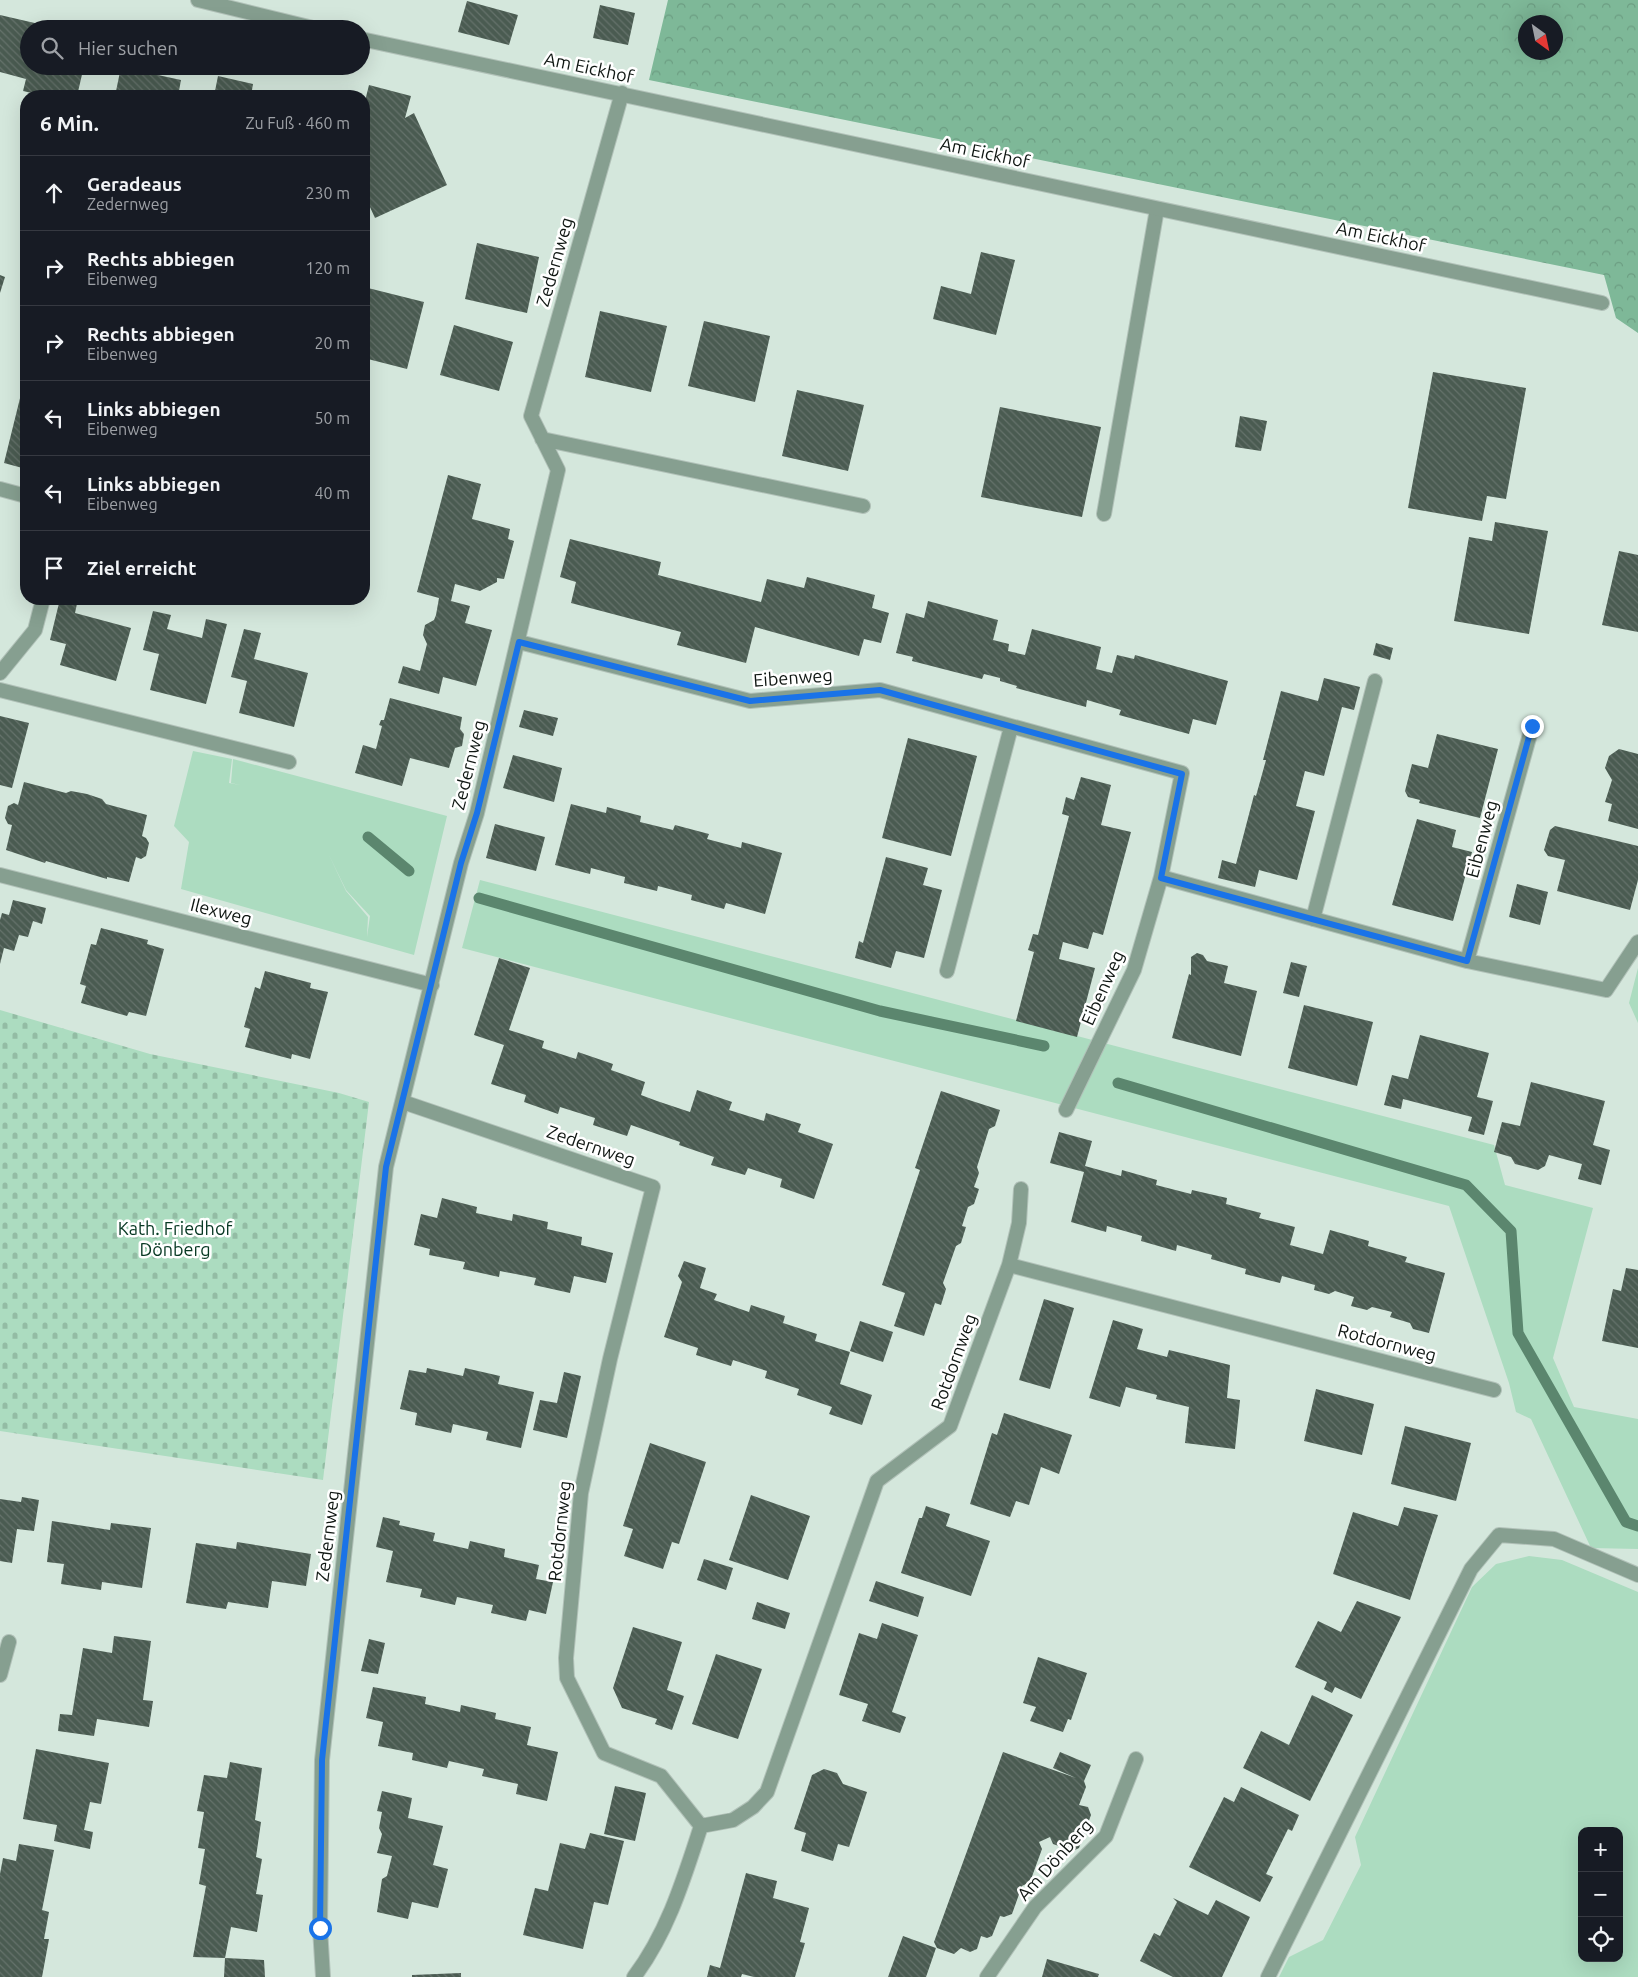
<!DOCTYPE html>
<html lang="de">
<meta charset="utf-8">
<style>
body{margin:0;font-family:Ubuntu,sans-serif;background:#242831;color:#f1f3f6}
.controls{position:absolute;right:15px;bottom:15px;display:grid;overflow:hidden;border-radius:10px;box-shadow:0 5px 20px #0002}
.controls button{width:45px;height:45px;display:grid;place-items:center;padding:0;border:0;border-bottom:1px solid #363941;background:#171b24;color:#f1f3f6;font:25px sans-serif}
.compass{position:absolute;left:1518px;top:15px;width:45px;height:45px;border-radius:50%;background:#171b24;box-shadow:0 5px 20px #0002;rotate:147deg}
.stop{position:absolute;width:15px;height:15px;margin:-11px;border:4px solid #1a73e8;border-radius:50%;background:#fff}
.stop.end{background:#1a73e8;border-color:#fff;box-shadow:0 1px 5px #0008}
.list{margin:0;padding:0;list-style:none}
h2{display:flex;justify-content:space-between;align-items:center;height:65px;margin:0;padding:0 20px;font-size:21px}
h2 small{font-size:16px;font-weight:400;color:#9ea1a6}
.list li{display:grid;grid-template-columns:32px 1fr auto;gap:15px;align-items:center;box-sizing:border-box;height:75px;padding:0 20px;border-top:1px solid #363941}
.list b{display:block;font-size:19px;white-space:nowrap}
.list p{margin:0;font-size:16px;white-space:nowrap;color:#9ea1a6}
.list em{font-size:16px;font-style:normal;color:#9ea1a6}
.icon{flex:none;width:28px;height:28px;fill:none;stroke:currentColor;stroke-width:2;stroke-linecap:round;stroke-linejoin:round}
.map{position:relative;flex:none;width:1638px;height:1977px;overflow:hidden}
.search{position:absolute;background:#171b24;box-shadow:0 5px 20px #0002;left:20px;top:20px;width:350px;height:55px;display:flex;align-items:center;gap:12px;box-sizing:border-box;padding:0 18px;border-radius:28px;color:#9ea1a6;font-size:19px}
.panel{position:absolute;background:#171b24;box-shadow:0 5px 20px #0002;left:20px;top:90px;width:350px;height:515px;border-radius:20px}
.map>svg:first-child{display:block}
.grass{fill:#acdcc0;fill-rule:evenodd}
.forest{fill:url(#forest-crowns);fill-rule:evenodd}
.cemetery{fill:url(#cemetery-stones)}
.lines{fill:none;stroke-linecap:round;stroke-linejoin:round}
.stream{stroke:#5b866e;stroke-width:11}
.building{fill:url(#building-back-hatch)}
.service-casing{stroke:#b1c1b8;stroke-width:16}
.minor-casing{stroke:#b1c1b8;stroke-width:16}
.service{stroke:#869f90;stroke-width:14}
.minor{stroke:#869f90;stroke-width:14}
.route{stroke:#1a73e8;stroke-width:6}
.labels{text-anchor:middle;stroke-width:5;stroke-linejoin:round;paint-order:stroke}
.street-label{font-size:18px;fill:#0f1612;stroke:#fff}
.park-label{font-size:18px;fill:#073823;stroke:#fff}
</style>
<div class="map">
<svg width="1638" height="1977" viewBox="0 0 1638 1977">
<defs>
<pattern id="forest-crowns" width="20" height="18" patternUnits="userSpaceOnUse" patternTransform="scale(1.25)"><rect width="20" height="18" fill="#7eb898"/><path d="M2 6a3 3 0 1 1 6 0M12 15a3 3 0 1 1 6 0" fill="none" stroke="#6c9d82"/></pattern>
<pattern id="cemetery-stones" width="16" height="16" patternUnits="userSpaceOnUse" patternTransform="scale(1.25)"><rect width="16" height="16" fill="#acdcc0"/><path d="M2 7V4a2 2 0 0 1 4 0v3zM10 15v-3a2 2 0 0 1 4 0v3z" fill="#93bca4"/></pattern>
<pattern id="building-back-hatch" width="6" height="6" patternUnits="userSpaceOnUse" patternTransform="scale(1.25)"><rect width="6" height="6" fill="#4a5b51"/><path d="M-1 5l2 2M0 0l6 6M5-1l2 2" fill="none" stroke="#65726b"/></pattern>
</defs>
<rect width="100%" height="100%" fill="#d4e7dc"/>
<path class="grass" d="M193 751 232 759 229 783 240 785 231 783 233 759 447 816 414 955 181 889 189 842 174 826ZM328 853 346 890 370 916 367 937 368 917 346 891Z
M480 880 1494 1145 1505 1185 1593 1208 1553 1358 1574 1407 1638 1419V1549L1591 1548 1531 1419 1516 1412 1509 1383 1449 1206 462 948Z
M1638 968V1023L1629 1003Z
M1529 1556 1562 1560 1638 1592V1977H1279L1289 1957 1323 1940 1361 1865 1355 1837 1472 1587 1496 1564ZM1582 1831H1619V1958H1582Z"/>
<path class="forest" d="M668 0H1638V333L1616 318 1604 275 649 80ZM1526 22H1556V52H1526Z"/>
<path class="cemetery" d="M0 1010 150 1054 339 1093 369 1102 323 1480 0 1431Z"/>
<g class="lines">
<path class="stream" d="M368 837 409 871
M479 898 880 1011 1044 1046
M1118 1083 1466 1185 1511 1231 1518 1333 1626 1522 1638 1526"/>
</g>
<path class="building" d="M467 1 518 15 509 45 458 32Z
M600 5 635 13 628 45 593 38Z
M0 15 39 24 38 29H29V66H84L77 96H45L23 91 26 79 0 72Z
M121 67 181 80 178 96H115Z
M218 76 253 84 251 96H214Z
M369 85 411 96 405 118 414 113 447 185 375 218 364 194V105Z
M477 243 539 257 527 313 465 299Z
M981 252 1015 260 996 335 933 319 941 286 971 294Z
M0 275 5 277 0 293Z
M364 287 424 302 407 369 364 358Z
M600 311 667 326 651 392 585 377Z
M704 321 770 336 755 402 688 386Z
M454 325 513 342 499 391 440 375Z
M1433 372 1526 388 1506 499 1487 496 1482 521 1408 508Z
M23 386H26V469L4 463Z
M797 390 864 405 848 471 782 456Z
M1000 407 1101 427 1082 517 981 497Z
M1240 416 1267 421 1261 451 1235 447Z
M448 475 481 484 472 519 510 529 508 539 514 541 504 579 497 578V582L480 591 455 584 451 601 470 606 465 623 492 630 476 686 443 677 439 694 398 683 403 666 420 671 427 644 423 635 425 625 434 620 436 615 439 598 417 592Z
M1495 522 1548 531 1529 634 1454 621 1469 537 1492 541Z
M570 539 661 562 658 575 761 602 767 579 804 588 807 577 875 595 872 608 889 613 881 643 864 639 859 656 755 627 746 663 677 645 681 632 571 603 576 582 560 577Z
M1619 551 1638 555V632L1602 625Z
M60 599H78L75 613 131 628 116 681 60 665 66 644 50 640Z
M928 601 998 620 993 640 1009 644 1008 651 1025 655 1032 629 1101 647 1096 669 1112 673 1117 655 1134 659 1135 655 1228 681 1216 725 1193 719 1189 734 1119 715 1121 710 1087 700 1086 707 1016 688 1017 686 1000 681V678L984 674 982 679 912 661 913 657 896 653 906 613 924 618Z
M153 611 171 615 167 629 202 638 206 619 227 624 206 704 150 690 159 654 143 650Z
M244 629 261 633 254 659 308 673 294 727 239 713 247 681 231 677Z
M1376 643 1393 648 1390 660 1373 655Z
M1324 678 1360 687 1354 710 1342 707 1324 776 1305 771 1296 806 1315 811 1297 880 1259 870 1255 887 1218 878 1222 860 1236 864 1254 795 1256 796 1266 760H1263L1281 691 1318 701Z
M390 698 462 717 460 729 464 734 462 746 455 748 449 768 410 758 402 786 355 773 363 745 376 749 382 726 379 725 381 720H384Z
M524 710 558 718 553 736 519 727Z
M0 716 29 723 12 788 0 785Z
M1437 734 1498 749 1480 818 1419 803 1420 800 1408 797 1405 791 1412 764 1428 768Z
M908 738 977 756 951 856 882 838Z
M1619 749 1638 754V829L1608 821 1612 804 1605 802 1612 780 1605 768 1609 756Z
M513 755 562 768 554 802 503 788Z
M1081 777 1111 785 1101 825 1131 832 1103 935 1093 932 1088 949 1063 942 1059 959 1095 968 1077 1037 1016 1021 1034 952 1028 950 1033 934 1038 935 1069 816 1062 814 1066 797 1074 800Z
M24 782 66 793 71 791 87 794 102 799 106 804 147 815 142 836 146 838 149 843 146 856 141 859 136 857 129 882 107 877V879L46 861 45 863 6 850 12 825 8 824 5 818 8 806 14 803 18 805Z
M571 804 606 813 607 807 641 816 640 822 673 830 675 825 709 834 707 839 741 848 742 842 782 853 765 914 726 903 724 909 691 900 692 895 658 886 657 891 624 883 625 877 591 868 590 874 555 865Z
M1417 819 1456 830 1452 847 1472 852 1453 921 1392 905Z
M495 824 545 837 536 871 486 858Z
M1555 826 1638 846V880L1630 910 1557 891 1565 860 1548 856 1544 850 1550 830Z
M886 857 928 868 923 885 942 890 924 958 896 951 891 968 855 958 859 941 863 943Z
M1517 884 1548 892 1540 925 1509 917Z
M13 900 46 908 42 924 33 921 28 937 19 935 14 951 4 948 0 964V920L2 913 9 915Z
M101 928 148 940 147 944 164 949 146 1016 129 1012 127 1016 81 1003 86 986 80 984 91 944 96 945Z
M1197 953 1203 955 1207 961 1228 966 1224 983 1257 991 1241 1056 1172 1038 1189 974 1191 975V957Z
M499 958 530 968 509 1030 544 1041 542 1048 576 1059 578 1052 613 1064 611 1070 645 1082 641 1095 657 1101 690 1112 697 1090 732 1102 729 1110 764 1121 766 1113 801 1124 798 1132 833 1144 814 1199 780 1187 782 1179 748 1168 745 1175 711 1165 714 1157 679 1145 680 1142 631 1125 627 1136 593 1125 595 1118 560 1107 558 1114 524 1102 526 1095 491 1084 504 1045 474 1035Z
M1291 962 1307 966 1299 997 1283 993Z
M265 971 311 983 310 988 328 992 310 1059 292 1054 291 1059 245 1047 250 1029 244 1027 255 987 260 989Z
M1304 1005 1373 1022 1357 1086 1288 1068Z
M1420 1035 1489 1053 1477 1097 1493 1101 1484 1135 1468 1131 1472 1117 1403 1099 1401 1109 1384 1105 1392 1075 1408 1079Z
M1531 1082 1605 1101 1593 1145 1610 1150 1601 1185 1578 1179 1582 1164 1549 1155 1545 1166 1538 1170 1515 1164 1511 1157 1494 1152 1502 1122 1520 1126Z
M941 1091 1000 1110 995 1126 989 1129 977 1167 979 1173 974 1187 979 1189 974 1204 968 1207 962 1226 966 1227 961 1243 956 1246 943 1283 946 1289 941 1305 935 1303 924 1336 894 1326 905 1293 882 1285 920 1170 915 1168Z
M1059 1132 1092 1141 1085 1166 1121 1176 1122 1170 1157 1180 1156 1185 1191 1194 1192 1190 1227 1198 1226 1204 1261 1213 1259 1218 1295 1227 1290 1245 1323 1254 1330 1230 1369 1241 1368 1246 1407 1257 1405 1262 1445 1273 1429 1333 1413 1329 1410 1323 1390 1317 1392 1312 1372 1307 1367 1310 1351 1306 1354 1297 1335 1291 1329 1294 1314 1290 1315 1285 1282 1276 1280 1283 1245 1274 1246 1269 1211 1259 1212 1255 1177 1245 1176 1251 1141 1241 1142 1236 1107 1226 1106 1232 1071 1222 1084 1172 1050 1163Z
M442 1198 477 1207 476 1213 512 1221 513 1214 548 1222 547 1229 582 1237 581 1245 613 1253 606 1283 574 1276 570 1293 534 1285 536 1278 500 1271 499 1277 463 1269 465 1262 429 1255 430 1249 414 1245 421 1214 437 1218Z
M684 1261 706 1268 700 1288 717 1294 714 1300 749 1312 751 1305 785 1316 783 1323 817 1334 815 1341 850 1352 840 1384 872 1395 862 1425 829 1414 832 1407 797 1395 799 1389 765 1378 767 1371 733 1360 731 1366 696 1355 698 1348 664 1337 682 1282 678 1276Z
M1626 1268 1638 1270V1348L1602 1341 1613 1289 1621 1291Z
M1044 1299 1074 1308 1050 1389 1019 1380Z
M1113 1320 1143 1329 1137 1349 1167 1357 1169 1350 1230 1365 1227 1398 1240 1400 1235 1449 1185 1443 1189 1407 1156 1399 1157 1395 1126 1387 1120 1407 1089 1398Z
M860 1321 893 1332 883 1362 850 1351Z
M427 1368 463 1376 465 1368 500 1376 498 1384 534 1392 521 1448 486 1440 488 1432 453 1424 451 1433 415 1425 417 1413 400 1409 409 1370 426 1373Z
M564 1372 581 1376 567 1438 533 1430 540 1400 557 1403Z
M1316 1389 1374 1404 1362 1455 1304 1441Z
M1004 1413 1072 1435 1059 1474 1041 1467 1029 1505 1016 1501 1010 1517 970 1504 992 1433 997 1435Z
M1405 1426 1471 1443 1456 1501 1391 1484Z
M650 1443 706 1462 679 1544 672 1542 663 1569 624 1556 633 1529 623 1526Z
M751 1495 810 1516 788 1580 729 1560Z
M22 1497 39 1500 34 1531 17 1529 12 1563 0 1561V1499L21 1502Z
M926 1506 950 1514 946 1526 990 1541 971 1596 901 1573 919 1518H922Z
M1404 1507 1438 1515 1410 1600 1333 1574 1353 1512 1398 1526Z
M383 1517 400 1521 399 1525 435 1533 433 1541 468 1549 470 1541 505 1549 504 1557 539 1565 536 1579 553 1582 546 1614 529 1610 526 1621 491 1613 493 1605 457 1597 455 1605 420 1597 422 1589 386 1582 393 1551 376 1547Z
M52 1521 110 1530 111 1523 151 1528 142 1588 102 1582 101 1590 61 1584 64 1564 47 1562Z
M237 1542 311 1554 306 1586 272 1581 268 1608 228 1602 226 1609 186 1603 196 1543 236 1549Z
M704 1559 733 1568 726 1590 697 1580Z
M876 1581 924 1597 918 1617 869 1601Z
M1357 1601 1401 1617 1361 1699 1335 1687 1332 1693 1324 1689 1327 1682 1295 1667 1318 1621 1341 1632Z
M757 1602 790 1613 785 1629 752 1619Z
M882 1623 918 1635 892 1712 906 1717 900 1733 862 1721 868 1704 839 1695 859 1633 877 1639Z
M633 1627 682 1642 667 1690 684 1696 672 1730 655 1724 657 1719 622 1708 613 1688Z
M114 1636 151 1641 143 1700 153 1701 149 1727 97 1719 94 1736 58 1731 60 1714 72 1715 83 1648 112 1653Z
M369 1639 385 1643 378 1674 361 1671Z
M716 1654 762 1669 738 1739 692 1724Z
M1038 1657 1087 1673 1071 1720 1068 1719 1063 1732 1030 1721 1036 1707 1023 1703Z
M373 1687 426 1697 425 1704 460 1712 461 1705 496 1713 495 1719 531 1727 527 1745 558 1752 547 1801 516 1794 518 1784 482 1776 484 1769 449 1761 447 1768 412 1760 413 1753 378 1746 383 1722 366 1718Z
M1312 1695 1353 1715 1310 1801 1243 1768 1261 1731 1289 1745Z
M36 1749 109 1763 101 1804 90 1802 84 1830 93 1832 90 1849 54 1841 57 1825 23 1819Z
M1003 1752 1076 1778 1053 1768 1060 1752 1091 1765 1084 1781 1086 1787 1079 1805 1088 1807 1091 1815 1079 1848 1073 1851 1053 1844 1050 1837 1039 1842 1042 1849 1030 1882 1022 1886 1012 1914 1004 1917 1000 1916 992 1936 987 1938 981 1936 977 1949 970 1952 961 1948 954 1954 937 1948 934 1942Z
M230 1762 262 1768 255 1820 261 1822 256 1857 262 1859 256 1894 263 1895 257 1932 231 1927 225 1958 193 1957 206 1886 199 1884 205 1849 198 1848 204 1812 197 1811 204 1775 227 1778Z
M824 1769 837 1773 843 1784 867 1792 849 1847 838 1844 833 1861 801 1851 806 1833 794 1829 812 1775Z
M615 1786 646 1793 635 1841 604 1834Z
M1241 1787 1299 1815 1292 1831 1288 1829 1266 1874 1273 1877 1260 1902 1189 1867 1224 1797 1234 1802Z
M382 1791 412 1798 408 1818 443 1826 433 1865 448 1869 438 1908 412 1902 408 1919 377 1912 382 1879 387 1876 392 1856 377 1853 382 1834 379 1828 382 1812 377 1811Z
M590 1833 624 1841 608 1905 594 1902 583 1949 523 1935 535 1888 548 1891 560 1843 585 1849Z
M19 1844 54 1850 42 1910 49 1912 44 1939H49L42 1977H0V1874L3 1858 16 1861Z
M746 1873 777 1881 773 1898 809 1908 800 1942 805 1943 795 1977H754L742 1974 741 1977H707L710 1965 720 1968Z
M1173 1898 1208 1915 1216 1900 1250 1917 1222 1977H1173L1140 1961 1154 1933 1160 1936 1177 1902Z
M903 1936 936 1948 926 1977H888Z
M225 1958 264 1960 265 1977H224Z
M1047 1959 1099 1974 1098 1977H1042Z
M461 1973V1977H412V1975Z"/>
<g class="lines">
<g class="service-casing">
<path id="service" d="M1104 514 1157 209
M1268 1977 1471 1569 1499 1535 1554 1539 1638 1575"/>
</g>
<g class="minor-casing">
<path id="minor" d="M198 0 317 29
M361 39 1602 303
M542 439 863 506
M0 489 26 496
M519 642 750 701 880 690 1182 773 1161 877 1467 961 1606 990 1638 942
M0 673 35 630 43 599
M0 690 289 762
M0 875 432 985
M1313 919 1375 681
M1467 961 1532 727
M947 971 1011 727
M403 1102 653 1187 610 1359 581 1493 566 1658 567 1678 604 1753 661 1776 701 1826
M1066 1110 1134 970 1161 877
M1009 1265 1494 1390
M0 1675 9 1642
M701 1826 733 1820 753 1807 767 1792 877 1481 950 1426 1009 1265 1019 1223 1021 1189
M323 1977 320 1928 322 1760 386 1167 461 863 477 813 558 470 531 416 622 93
M634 1977C668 1932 684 1878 701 1826
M987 1977 1035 1907 1106 1836 1136 1759"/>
</g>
<use href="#service" class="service"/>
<use href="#minor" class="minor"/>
</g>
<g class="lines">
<path class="route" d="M320 1928 322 1760 386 1167 461 863 477 813 519 642 750 701 880 690 1182 774 1161 878 1467 961 1532 726"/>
</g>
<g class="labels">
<g class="street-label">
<text transform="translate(589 68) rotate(12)" y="6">Am Eickhof</text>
<text transform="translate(985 153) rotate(12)" y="6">Am Eickhof</text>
<text transform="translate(1381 237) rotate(12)" y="6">Am Eickhof</text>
<text transform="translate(555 262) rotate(-74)" y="6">Zedernweg</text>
<text transform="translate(793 678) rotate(-4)" y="6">Eibenweg</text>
<text transform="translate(469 765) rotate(-76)" y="6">Zedernweg</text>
<text transform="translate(1482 839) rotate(-75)" y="6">Eibenweg</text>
<text transform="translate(221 912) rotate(14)" y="6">Ilexweg</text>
<text transform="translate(1103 988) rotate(-66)" y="6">Eibenweg</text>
<text transform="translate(591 1146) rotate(19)" y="6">Zedernweg</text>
<text transform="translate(1387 1343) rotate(15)" y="6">Rotdornweg</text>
<text transform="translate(954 1362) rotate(-70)" y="6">Rotdornweg</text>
<text transform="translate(560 1531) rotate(-84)" y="6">Rotdornweg</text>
<text transform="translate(328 1536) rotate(-83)" y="6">Zedernweg</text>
<text transform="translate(1055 1860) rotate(-48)" y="6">Am Dönberg</text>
</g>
<g class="park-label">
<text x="175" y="1235">Kath. Friedhof<tspan x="175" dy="21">Dönberg</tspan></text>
</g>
</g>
</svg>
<div class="controls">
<button>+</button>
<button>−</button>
<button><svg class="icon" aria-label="locate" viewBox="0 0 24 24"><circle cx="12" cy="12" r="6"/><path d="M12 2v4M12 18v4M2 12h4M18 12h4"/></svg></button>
</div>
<svg class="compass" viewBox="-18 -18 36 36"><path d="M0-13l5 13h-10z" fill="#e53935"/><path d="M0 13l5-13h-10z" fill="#9ea1a6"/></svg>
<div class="stop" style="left:320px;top:1928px"></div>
<div class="stop end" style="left:1532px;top:726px"></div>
<div class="search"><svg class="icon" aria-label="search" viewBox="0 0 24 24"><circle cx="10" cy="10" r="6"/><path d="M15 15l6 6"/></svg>Hier suchen</div>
<section class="panel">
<h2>6 Min.<small>Zu Fuß · 460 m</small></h2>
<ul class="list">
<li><svg class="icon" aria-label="ahead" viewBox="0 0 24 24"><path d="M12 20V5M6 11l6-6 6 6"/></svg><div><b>Geradeaus</b><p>Zedernweg</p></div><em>230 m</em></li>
<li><svg class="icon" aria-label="right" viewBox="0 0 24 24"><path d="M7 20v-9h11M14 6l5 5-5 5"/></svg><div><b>Rechts abbiegen</b><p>Eibenweg</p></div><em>120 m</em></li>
<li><svg class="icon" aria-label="right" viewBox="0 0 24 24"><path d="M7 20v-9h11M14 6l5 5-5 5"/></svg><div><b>Rechts abbiegen</b><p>Eibenweg</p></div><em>20 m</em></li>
<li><svg class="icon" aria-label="left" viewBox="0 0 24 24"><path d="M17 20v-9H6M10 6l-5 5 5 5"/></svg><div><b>Links abbiegen</b><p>Eibenweg</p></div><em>50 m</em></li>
<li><svg class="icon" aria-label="left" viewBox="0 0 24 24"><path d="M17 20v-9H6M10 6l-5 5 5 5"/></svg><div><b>Links abbiegen</b><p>Eibenweg</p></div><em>40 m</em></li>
<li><svg class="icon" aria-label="arrive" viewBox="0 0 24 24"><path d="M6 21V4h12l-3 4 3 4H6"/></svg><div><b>Ziel erreicht</b></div></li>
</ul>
</section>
</div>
